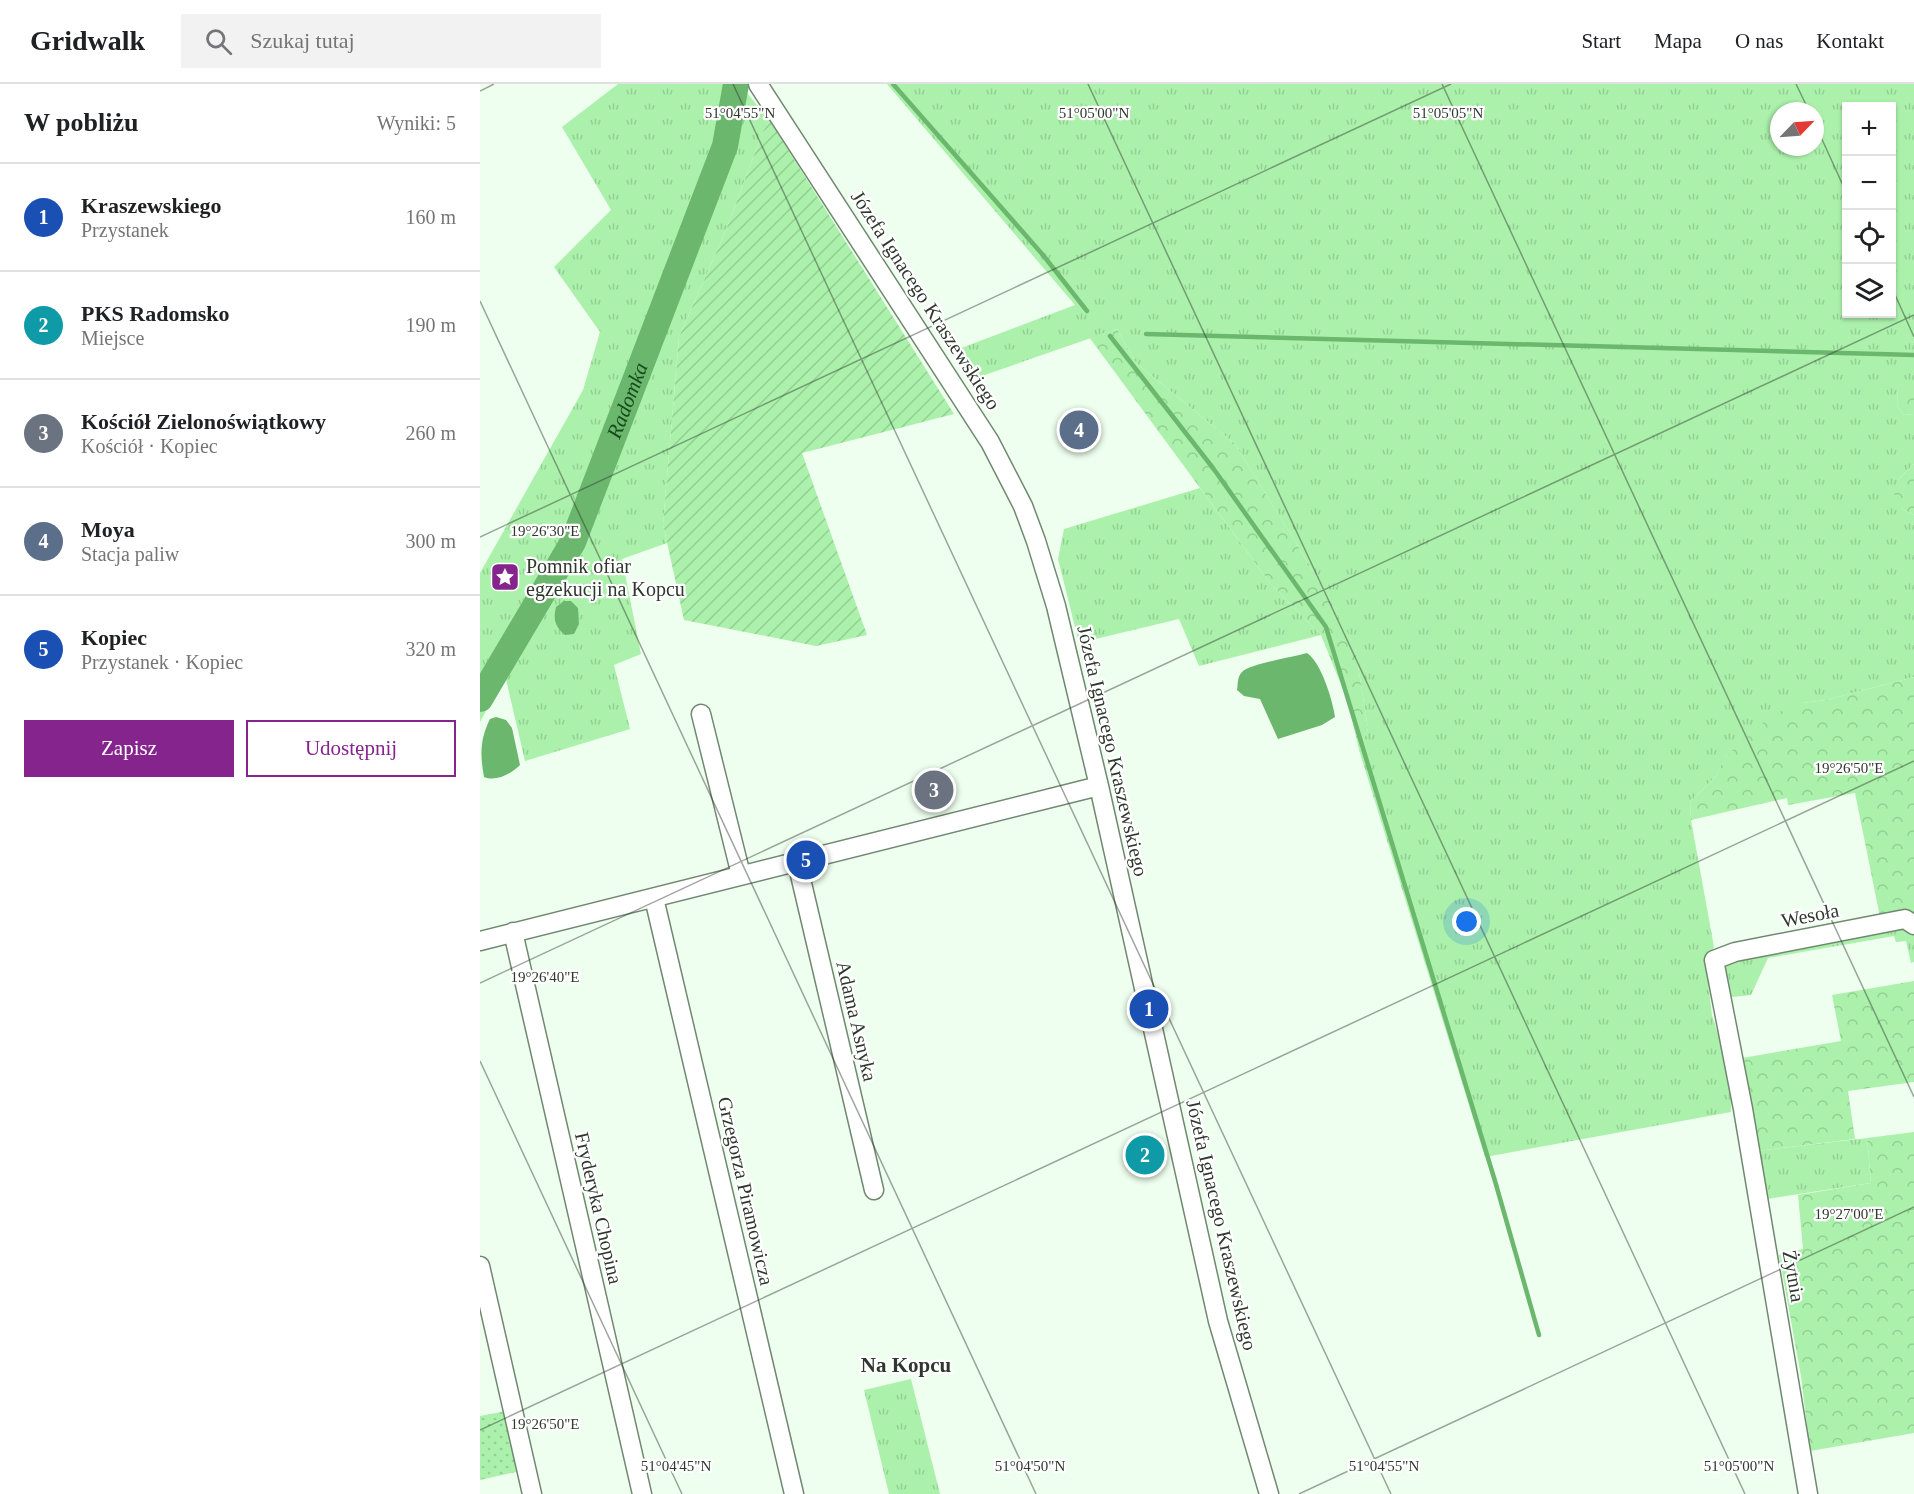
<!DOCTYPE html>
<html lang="pl">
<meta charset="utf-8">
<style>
body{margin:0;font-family:Georgia,serif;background:#f2f2f2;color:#202124}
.controls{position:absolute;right:18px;top:18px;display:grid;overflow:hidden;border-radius:0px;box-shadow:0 2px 4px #0004}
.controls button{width:54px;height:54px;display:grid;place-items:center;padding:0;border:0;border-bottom:2px solid #e0e0e0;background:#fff;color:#202124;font:30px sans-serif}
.compass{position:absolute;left:1290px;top:18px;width:54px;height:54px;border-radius:50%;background:#fff;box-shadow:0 2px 4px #0004;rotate:65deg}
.you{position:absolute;left:987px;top:838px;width:21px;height:21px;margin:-15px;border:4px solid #fff;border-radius:50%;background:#1a73e8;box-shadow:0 0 0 9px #1a73e833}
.badge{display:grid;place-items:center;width:39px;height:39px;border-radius:50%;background:#86248e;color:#fff;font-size:20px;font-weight:700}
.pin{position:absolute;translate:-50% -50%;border:3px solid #fff;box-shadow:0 2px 6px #0006}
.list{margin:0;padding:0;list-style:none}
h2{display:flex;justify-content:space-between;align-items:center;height:78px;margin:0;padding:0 24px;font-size:26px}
h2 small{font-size:20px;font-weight:400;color:#757577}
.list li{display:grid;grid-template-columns:39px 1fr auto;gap:18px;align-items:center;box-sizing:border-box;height:108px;padding:0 24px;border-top:2px solid #e0e0e0}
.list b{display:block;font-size:22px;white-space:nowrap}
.list p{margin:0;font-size:20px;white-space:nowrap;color:#757577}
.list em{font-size:20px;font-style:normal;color:#757577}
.actions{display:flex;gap:12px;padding:18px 24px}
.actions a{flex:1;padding:14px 0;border:2px solid #86248e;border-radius:0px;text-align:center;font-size:21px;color:#86248e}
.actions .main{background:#86248e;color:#fff}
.icon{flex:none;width:33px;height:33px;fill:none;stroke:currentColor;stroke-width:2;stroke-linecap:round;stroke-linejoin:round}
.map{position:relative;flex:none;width:1434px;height:1410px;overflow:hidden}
header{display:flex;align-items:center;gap:36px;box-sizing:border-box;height:84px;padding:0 30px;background:#fff;border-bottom:2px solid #e0e0e0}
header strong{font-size:28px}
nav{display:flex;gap:33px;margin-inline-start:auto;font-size:21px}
.search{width:420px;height:54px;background:#f2f2f2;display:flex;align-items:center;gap:15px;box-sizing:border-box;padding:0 21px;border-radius:0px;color:#757577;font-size:22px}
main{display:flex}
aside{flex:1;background:#fff}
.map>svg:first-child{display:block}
.grass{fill:url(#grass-tufts);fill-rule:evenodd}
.forest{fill:url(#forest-crowns)}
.park{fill:url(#park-dots)}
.garden{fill:url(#garden-furrows)}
.water{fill:#6bb76d}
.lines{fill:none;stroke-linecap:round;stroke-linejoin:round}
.stream{stroke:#6bb76d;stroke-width:4.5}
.river{stroke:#6bb76d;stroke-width:26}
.minor-casing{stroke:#708870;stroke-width:21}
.minor{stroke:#fff;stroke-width:18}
.ticks{fill:none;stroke:#2e382e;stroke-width:1.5;stroke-opacity:0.45}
.labels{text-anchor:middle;stroke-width:4.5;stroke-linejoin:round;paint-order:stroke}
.street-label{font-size:20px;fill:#2e382e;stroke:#fff}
.poi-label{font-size:20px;fill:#2e382e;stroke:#fff;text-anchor:start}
.water-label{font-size:21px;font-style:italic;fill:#164b1b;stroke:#fff}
.neighbourhood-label{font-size:21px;font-weight:bold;fill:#2e382e;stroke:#fff}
.ticks-label{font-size:15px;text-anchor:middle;fill:#2e382e;stroke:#fff;stroke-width:4.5;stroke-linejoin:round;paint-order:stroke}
</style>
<header>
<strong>Gridwalk</strong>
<div class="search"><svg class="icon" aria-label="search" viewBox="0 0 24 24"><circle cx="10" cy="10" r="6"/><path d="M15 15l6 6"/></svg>Szukaj tutaj</div>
<nav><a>Start</a><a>Mapa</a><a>O nas</a><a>Kontakt</a></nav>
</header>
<main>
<aside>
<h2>W pobliżu<small>Wyniki: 5</small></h2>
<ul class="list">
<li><span class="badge" style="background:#1a4fb4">1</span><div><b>Kraszewskiego</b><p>Przystanek</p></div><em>160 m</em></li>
<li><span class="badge" style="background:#0f9aa8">2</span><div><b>PKS Radomsko</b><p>Miejsce</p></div><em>190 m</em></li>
<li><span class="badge" style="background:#6b7280">3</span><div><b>Kościół Zielonoświątkowy</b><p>Kościół · Kopiec</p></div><em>260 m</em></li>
<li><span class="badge" style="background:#5c6f8a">4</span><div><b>Moya</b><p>Stacja paliw</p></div><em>300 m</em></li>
<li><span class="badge" style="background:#1a4fb4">5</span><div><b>Kopiec</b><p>Przystanek · Kopiec</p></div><em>320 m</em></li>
</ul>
<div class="actions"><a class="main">Zapisz</a><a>Udostępnij</a></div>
</aside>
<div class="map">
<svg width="1434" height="1410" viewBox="0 0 1434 1410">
<defs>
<pattern id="grass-tufts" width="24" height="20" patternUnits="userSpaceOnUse" patternTransform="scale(1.5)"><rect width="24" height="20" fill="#abf1ab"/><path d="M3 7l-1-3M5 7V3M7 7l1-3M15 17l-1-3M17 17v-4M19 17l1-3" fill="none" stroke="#93cf93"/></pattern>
<pattern id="forest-crowns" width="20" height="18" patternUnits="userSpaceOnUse" patternTransform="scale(1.5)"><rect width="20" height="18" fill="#abf1ab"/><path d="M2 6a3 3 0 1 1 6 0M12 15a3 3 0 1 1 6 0" fill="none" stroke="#93cf93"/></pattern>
<pattern id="park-dots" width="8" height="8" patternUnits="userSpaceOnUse" patternTransform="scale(1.5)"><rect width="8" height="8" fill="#abf1ab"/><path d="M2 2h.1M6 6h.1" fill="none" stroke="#93cf93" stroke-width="1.8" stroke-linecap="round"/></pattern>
<pattern id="garden-furrows" width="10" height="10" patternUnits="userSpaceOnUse" patternTransform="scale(1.5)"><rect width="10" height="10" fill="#abf1ab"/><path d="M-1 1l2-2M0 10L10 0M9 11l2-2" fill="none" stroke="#93cf93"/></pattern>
</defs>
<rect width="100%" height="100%" fill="#efffef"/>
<path class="grass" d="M138 0H256L263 4 290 37 283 47 246 146 199 253 183 440 187 459 142 475 161 570 134 581 150 645 45 677 25 591 0 638V489L103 306 120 248 74 183 131 126 82 43Z
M407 0H1434V306H1418L1417 321 1424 331 1434 330V380L1418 396 1422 425 1434 431V593L1346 616 1322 619 1245 673 1237 691 1210 718 1211 736 1234 863 1226 882 1232 931 1251 993V1028L1005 1073 879 666 888 645 875 563 835 490 755 360 656 279 637 245 493 295 471 268 595 221ZM1366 22H1412V230H1366ZM1299 27H1335V63H1299Z
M720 404 790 499 841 551 719 582 699 535 599 559 578 475 584 445Z
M1421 844 1434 849V878L1431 879 1426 857 1416 858 1414 852 1288 874 1271 911 1244 914 1239 883 1250 874Z
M1387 1054 1391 1099 1287 1115 1277 1067Z
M431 1295 460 1410H409L384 1306Z"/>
<path class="forest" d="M637 245 656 279 755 360 835 490 875 562 888 645 879 666 868 618 841 551 790 499 609 253Z
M1418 306H1434V330L1424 331 1417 321Z
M1434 380V431L1422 425 1413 408 1418 396Z
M1434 593V829L1400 833 1375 709 1308 721 1307 714 1211 736 1210 718 1237 691 1244 674 1292 631 1322 619 1346 616Z
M1434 897V998L1368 1007 1375 1055 1277 1067 1262 974 1361 957 1352 911Z
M1434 1048V1349L1330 1367 1321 1292 1299 1171 1323 1165 1318 1111 1391 1099 1387 1054Z"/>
<path class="park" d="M26 1327 40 1387 0 1396V1332Z"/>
<path class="garden" d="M290 37 474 330 322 369 387 551 336 562 204 536 183 440 199 253 246 146 283 47Z"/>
<path class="water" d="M84 517H91L98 524 99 540 94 550 85 551C75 542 73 536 76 523Z
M827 569C841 578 853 617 855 633L842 641 798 655 780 615 764 612 757 606C758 600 757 593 762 588 769 580 814 573 827 569Z
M16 633 26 636 32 644 40 681C31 690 16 698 4 693 0 671 0 655 10 635Z"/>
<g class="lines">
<path class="stream" d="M413 0 563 171 607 227
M666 250 1434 271
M630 252 733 384 846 543 1015 1097 1059 1251"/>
<path class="river" id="s1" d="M0 615 93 458 245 62 256 0"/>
<g class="minor-casing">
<path id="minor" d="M278 0 510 358 543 422 556 457 576 522 619 702 738 1237 789 1410
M221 630 261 791
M317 778 394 1106
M174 814 314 1410
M33 848 162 1410
M0 857 619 702
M0 1182 52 1410
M1328 1410 1263 1025 1234 876 1255 868 1425 835 1434 841"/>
</g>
<use href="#minor" class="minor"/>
</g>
<path class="ticks" d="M253 0 911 1410M608 0 1265 1410M962 0 1434 1013M1316 0 1329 27M0 7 14 0M1335 40 1366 108M1412 204 1434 253M0 217 556 1410M0 453 971 0M0 899 1434 231M0 977 202 1410M0 1346 1434 677M819 1410 1434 1123"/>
<defs>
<g id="sight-square" transform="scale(1.5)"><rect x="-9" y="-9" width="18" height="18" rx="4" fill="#86248e" stroke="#fff"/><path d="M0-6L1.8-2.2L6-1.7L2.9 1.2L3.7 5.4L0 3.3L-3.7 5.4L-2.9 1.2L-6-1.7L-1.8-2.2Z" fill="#fff"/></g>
</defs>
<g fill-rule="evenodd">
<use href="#sight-square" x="25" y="493"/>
</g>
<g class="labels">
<g class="street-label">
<text transform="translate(446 216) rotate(57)" y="7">Józefa Ignacego Kraszewskiego</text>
<text transform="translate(633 667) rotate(77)" y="7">Józefa Ignacego Kraszewskiego</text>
<text transform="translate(1330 831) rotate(-11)" y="7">Wesoła</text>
<text transform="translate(377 937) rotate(77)" y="7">Adama Asnyka</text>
<text transform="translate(266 1107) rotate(77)" y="7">Grzegorza Piramowicza</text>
<text transform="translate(119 1124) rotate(77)" y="7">Fryderyka Chopina</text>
<text transform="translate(742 1141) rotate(77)" y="7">Józefa Ignacego Kraszewskiego</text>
<text transform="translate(1314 1192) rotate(80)" y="7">Żytnia</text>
</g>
<g class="poi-label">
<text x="46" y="489">Pomnik ofiar<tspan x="46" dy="23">egzekucji na Kopcu</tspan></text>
</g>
<g class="water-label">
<text dy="7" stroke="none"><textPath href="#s1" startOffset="334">Radomka</textPath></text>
</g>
<g class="neighbourhood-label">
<text x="426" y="1288">Na Kopcu</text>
</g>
</g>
<g class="ticks-label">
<text x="260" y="34">51°04'55"N</text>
<text x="614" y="34">51°05'00"N</text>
<text x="968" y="34">51°05'05"N</text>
<text x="65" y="452">19°26'30"E</text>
<text x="1369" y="689">19°26'50"E</text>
<text x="65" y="898">19°26'40"E</text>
<text x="1369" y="1135">19°27'00"E</text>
<text x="65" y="1345">19°26'50"E</text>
<text x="550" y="1387">51°04'50"N</text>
<text x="1259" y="1387">51°05'00"N</text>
<text x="196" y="1387">51°04'45"N</text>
<text x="904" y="1387">51°04'55"N</text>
</g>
</svg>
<div class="controls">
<button>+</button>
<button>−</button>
<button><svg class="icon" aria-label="locate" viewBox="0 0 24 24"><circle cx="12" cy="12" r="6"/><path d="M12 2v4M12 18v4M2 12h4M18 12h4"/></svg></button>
<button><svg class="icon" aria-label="layers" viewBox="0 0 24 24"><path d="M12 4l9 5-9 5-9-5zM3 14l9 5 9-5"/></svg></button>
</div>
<svg class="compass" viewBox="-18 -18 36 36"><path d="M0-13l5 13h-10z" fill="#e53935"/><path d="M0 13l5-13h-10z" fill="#757577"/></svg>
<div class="you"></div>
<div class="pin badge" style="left:669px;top:925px;background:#1a4fb4">1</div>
<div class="pin badge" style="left:665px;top:1071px;background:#0f9aa8">2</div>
<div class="pin badge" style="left:454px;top:706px;background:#6b7280">3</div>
<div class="pin badge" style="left:599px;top:346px;background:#5c6f8a">4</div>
<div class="pin badge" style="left:326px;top:776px;background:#1a4fb4">5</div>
</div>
</main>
